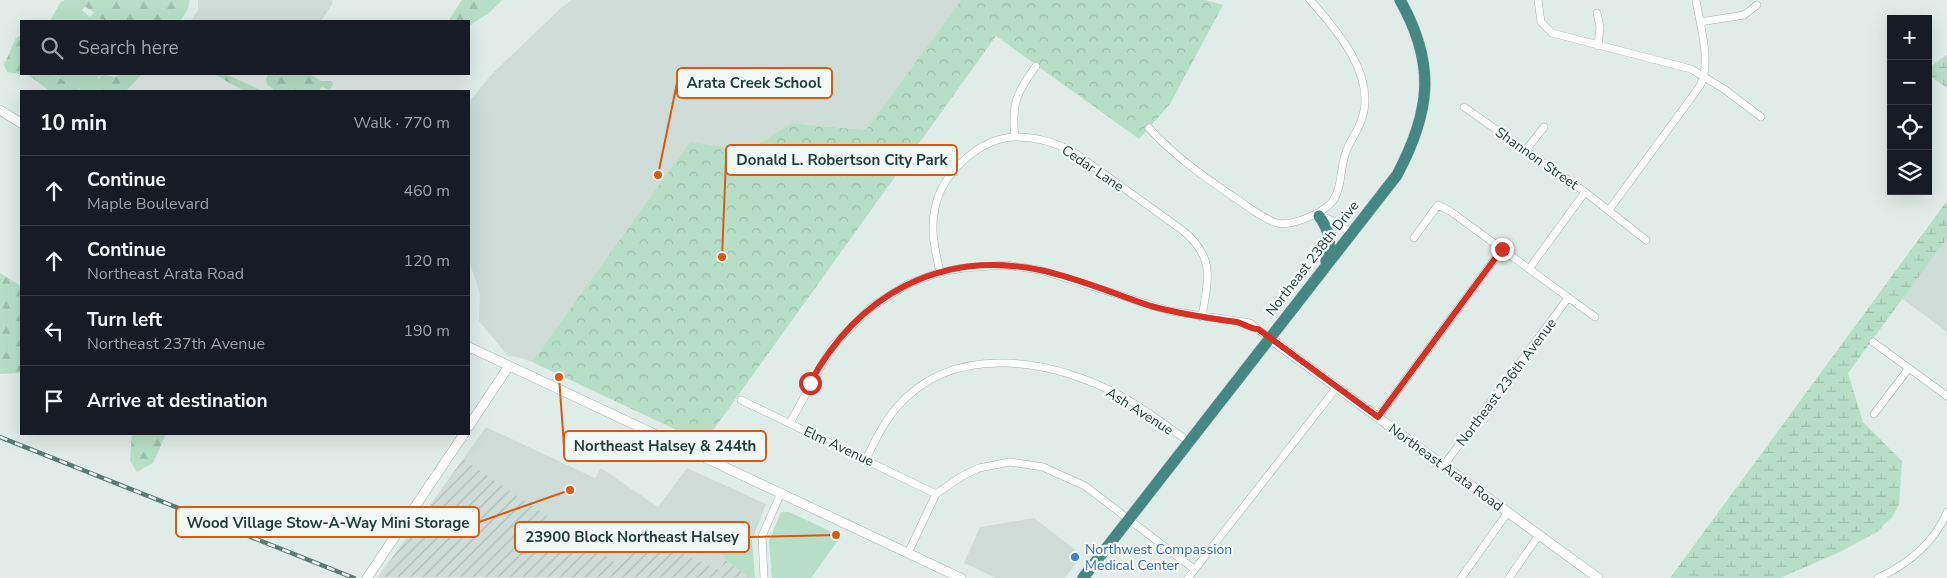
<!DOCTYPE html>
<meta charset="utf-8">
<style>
body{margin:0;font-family:"Nunito Sans",sans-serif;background:#20242c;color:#f1f3f6}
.controls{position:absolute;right:15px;top:15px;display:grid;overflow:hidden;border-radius:0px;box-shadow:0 5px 20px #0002}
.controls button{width:45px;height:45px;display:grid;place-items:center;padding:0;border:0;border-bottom:1px solid #363941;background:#171b24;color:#f1f3f6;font:25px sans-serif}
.stop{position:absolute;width:15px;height:15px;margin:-11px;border:4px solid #d93025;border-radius:50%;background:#fff}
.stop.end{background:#d93025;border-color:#fff;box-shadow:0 1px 5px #0008}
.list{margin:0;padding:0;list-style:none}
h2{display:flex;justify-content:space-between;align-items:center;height:65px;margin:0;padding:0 20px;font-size:21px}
h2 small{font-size:16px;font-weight:400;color:#9ea1a6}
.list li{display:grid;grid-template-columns:32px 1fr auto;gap:15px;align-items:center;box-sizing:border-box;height:70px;padding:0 20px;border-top:1px solid #363941}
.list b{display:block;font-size:19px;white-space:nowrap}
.list p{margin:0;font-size:16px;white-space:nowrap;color:#9ea1a6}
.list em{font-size:16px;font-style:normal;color:#9ea1a6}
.icon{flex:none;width:28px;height:28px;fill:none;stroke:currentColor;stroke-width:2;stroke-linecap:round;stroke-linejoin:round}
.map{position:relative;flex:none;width:1947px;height:578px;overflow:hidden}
.search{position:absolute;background:#171b24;box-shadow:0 5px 20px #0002;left:20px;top:20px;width:450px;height:55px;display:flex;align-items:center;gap:12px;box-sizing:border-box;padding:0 18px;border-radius:0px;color:#9ea1a6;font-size:19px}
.panel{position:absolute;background:#171b24;box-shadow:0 5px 20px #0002;left:20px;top:90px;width:450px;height:345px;border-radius:0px}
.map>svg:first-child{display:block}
.built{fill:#cedcd8}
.industrial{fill:url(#industrial-furrows)}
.grass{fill:#b7dfc7}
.forest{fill:url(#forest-firs)}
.wetland{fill:url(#wetland-marsh)}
.park{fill:url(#park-crowns)}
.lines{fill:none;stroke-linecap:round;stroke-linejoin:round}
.minor-casing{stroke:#a2b4b0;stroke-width:8}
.tertiary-casing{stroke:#a2b4b0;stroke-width:10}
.trunk-casing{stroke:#c0c9c8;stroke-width:12}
.minor{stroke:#fff;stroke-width:7}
.tertiary{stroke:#fff;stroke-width:9}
.trunk{stroke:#458882;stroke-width:11}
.rail-casing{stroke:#597a75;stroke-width:4.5}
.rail{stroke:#f1f8f6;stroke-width:2.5;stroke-dasharray:8;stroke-linecap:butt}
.route{stroke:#d93025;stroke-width:6}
.shop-dot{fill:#3f7fe0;stroke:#f1f8f6;stroke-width:2}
.labels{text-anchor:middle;stroke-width:4.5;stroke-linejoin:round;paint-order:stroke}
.street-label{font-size:14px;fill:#1f3e3a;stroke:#f1f8f6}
.shop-label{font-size:14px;fill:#366cbe;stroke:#f1f8f6;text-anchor:start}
.leader{fill:none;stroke:#de580e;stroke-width:2}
.callout-dot{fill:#de580e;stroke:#f1f8f6;stroke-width:2}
.callout{fill:#f1f8f6;stroke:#de580e;stroke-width:2}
.callout-label{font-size:15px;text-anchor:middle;font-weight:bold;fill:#1f3e3a}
</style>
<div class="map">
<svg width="1947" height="578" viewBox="0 0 1947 578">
<defs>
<pattern id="industrial-furrows" width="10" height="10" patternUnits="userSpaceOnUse" patternTransform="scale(1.25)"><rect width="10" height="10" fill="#cedcd8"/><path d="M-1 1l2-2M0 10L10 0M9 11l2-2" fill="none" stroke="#b0beba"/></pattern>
<pattern id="forest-firs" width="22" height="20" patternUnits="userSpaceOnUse" patternTransform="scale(1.25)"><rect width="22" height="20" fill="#b7dfc7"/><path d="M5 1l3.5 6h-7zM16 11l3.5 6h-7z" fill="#9dc0ac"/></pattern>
<pattern id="wetland-marsh" width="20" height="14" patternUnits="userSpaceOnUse" patternTransform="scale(1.25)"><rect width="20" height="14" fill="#b7dfc7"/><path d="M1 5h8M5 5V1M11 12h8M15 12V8" fill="none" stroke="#9dc0ac"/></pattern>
<pattern id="park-crowns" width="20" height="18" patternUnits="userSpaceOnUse" patternTransform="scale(1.25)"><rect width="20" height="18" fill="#b7dfc7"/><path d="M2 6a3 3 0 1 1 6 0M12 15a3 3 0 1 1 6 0" fill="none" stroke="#9dc0ac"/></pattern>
</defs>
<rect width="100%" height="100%" fill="#e0ece8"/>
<path class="built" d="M198 0H332L333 3 321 21H191L198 10Z
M572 0H961L867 130 791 123 747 151 690 143 532 362 518 357 508 356 479 321 480 294 469 261V102L490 76 561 8Z
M1947 201V332L1885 286Z
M486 427 595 478 601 468 658 507 687 468 766 504 752 540 728 521 717 535 714 542 726 560 719 570 640 533 617 565 463 459Z
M1034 518 1082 555 1065 578H996L964 563 980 527Z"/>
<path class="industrial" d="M463 459 617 564 640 533 719 570 726 560 750 578 378 577Z"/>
<path class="grass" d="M65 0H74L86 6 82 10 90 17 109 21H50L60 3Z
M51 74H102L98 77 100 91H84Z
M781 512H789L841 536 811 578H772L769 541Z
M728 521 752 540 755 578H750L726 560 714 542Z"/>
<path class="forest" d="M74 0H190L188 9 180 21H109L90 17 94 12Z
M462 0H502L489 13 469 26V21H448Z
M21 35V74L7 72 4 65 16 38Z
M27 74H51L84 91H50Z
M102 74 115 77 121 74H142L126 91H100L97 81Z
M214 74H225L263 91H244Z
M268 74H310L321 81H331L333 84 330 90 322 87 318 91H275L267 84 266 79Z
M0 273 21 286V371L19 373 0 374Z
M132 434H166L153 463 137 472 130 461Z"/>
<path class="wetland" d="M1947 55V88L1928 75V68Z
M1947 201V238L1848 373 1863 422 1902 461 1899 505 1892 517 1877 532 1840 552 1780 578H1670Z"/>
<path class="park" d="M961 0H1205L1223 5 1170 104 1139 139 996 36 704 443 532 362 690 142 747 151 791 123 866 130Z"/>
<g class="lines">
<g class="minor-casing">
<path id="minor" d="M1538 0 1541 22 1552 33 1691 69 1724 89 1761 117
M1597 13 1600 27 1598 46
M1700 22 1744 15 1757 5
M1464 107 1585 192 1646 240
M1149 128C1175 157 1206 178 1238 200 1250 208 1263 219 1277 223 1291 227 1323 213 1332 202 1342 189 1340 170 1345 155 1348 143 1357 133 1361 121 1378 77 1337 30 1310 0
M1015 137C1011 104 1017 92 1036 66
M1526 150 1544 127
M1609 210 1700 86C1712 62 1700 26 1696 0
M1319 216 1329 219 1351 233
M1414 238 1438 205 1450 211 1595 317
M1529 269 1585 192
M940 272C935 250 930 230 935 208 942 173 980 137 1017 137 1038 137 1057 143 1075 153L1182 230C1216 257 1208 279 1202 317
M1873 342 1947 396
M741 400 936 494
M1874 414 1909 368
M1378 417 1502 249
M790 423 831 348 870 308 908 284 940 272 964 268 1006 265 1040 270 1170 311 1250 323 1269 338
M866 459C875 441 884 422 897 407 955 340 1054 360 1123 397 1146 410 1167 426 1189 442
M1444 465 1568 298
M908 553 936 494 962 476 979 468 1010 462 1043 467 1085 486 1194 569
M764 578 762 536 781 493
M1188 578 1337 387
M1461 578 1508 512
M1509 578 1539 535
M1878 578C1908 564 1934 543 1947 512"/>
</g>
<g class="tertiary-casing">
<path id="tertiary" d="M0 110 21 123
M1269 338 1598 578
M469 347 961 578
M469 426 509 366
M367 578 464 434"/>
</g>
<g class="trunk-casing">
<path id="trunk" d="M1319 216C1330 231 1332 244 1326 261
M1083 578 1397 175C1431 111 1436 64 1400 0"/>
</g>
<use href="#minor" class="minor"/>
<use href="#tertiary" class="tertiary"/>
<use href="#trunk" class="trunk"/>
<g class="rail-casing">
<path id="rail" d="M0 437 354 578"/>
</g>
<use href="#rail" class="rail"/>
</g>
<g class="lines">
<path class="route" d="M810 383C857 296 939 249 1040 270 1078 278 1114 294 1151 306 1179 314 1208 318 1237 322 1244 324 1250 329 1258 329L1378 417 1502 249"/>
</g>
<circle class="shop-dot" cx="1075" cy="557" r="5"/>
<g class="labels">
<g class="street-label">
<text transform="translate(1537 158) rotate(35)" y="5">Shannon Street</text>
<text transform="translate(1093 168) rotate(34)" y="5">Cedar Lane</text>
<text transform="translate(1312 258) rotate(-52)" y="5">Northeast 238th Drive</text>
<text transform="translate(1506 382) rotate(-53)" y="5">Northeast 236th Avenue</text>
<text transform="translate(1140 411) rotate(32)" y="5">Ash Avenue</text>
<text transform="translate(839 446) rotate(25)" y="5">Elm Avenue</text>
<text transform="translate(1446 467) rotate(36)" y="5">Northeast Arata Road</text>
</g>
<g class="shop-label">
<text x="1085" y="554">Northwest Compassion<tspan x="1085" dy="16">Medical Center</tspan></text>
</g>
</g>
<path class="leader" d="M658 175L677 83M722 257L726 160M559 377L564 446M570 490L479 522M836 535L749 537"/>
<g class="callout-dot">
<circle cx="658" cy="175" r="5"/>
<circle cx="722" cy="257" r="5"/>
<circle cx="559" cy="377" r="5"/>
<circle cx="570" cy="490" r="5"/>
<circle cx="836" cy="535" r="5"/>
</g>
<g class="callout">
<rect x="677" y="68" width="155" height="30" rx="5"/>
<rect x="726" y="145" width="231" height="30" rx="5"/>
<rect x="564" y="431" width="202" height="30" rx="5"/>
<rect x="176" y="507" width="303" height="30" rx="5"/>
<rect x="515" y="522" width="234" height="30" rx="5"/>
</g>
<g class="callout-label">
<text x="754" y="88">Arata Creek School</text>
<text x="842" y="165">Donald L. Robertson City Park</text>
<text x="665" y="451">Northeast Halsey &amp; 244th</text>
<text x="328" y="528">Wood Village Stow-A-Way Mini Storage</text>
<text x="632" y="542">23900 Block Northeast Halsey</text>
</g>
</svg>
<div class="controls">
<button>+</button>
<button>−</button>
<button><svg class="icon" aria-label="locate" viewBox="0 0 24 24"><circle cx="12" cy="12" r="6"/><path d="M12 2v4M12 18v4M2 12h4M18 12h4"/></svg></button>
<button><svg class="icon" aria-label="layers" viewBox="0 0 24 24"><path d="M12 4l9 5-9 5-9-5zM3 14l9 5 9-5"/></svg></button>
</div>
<div class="stop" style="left:810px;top:383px"></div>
<div class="stop end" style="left:1502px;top:249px"></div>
<div class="search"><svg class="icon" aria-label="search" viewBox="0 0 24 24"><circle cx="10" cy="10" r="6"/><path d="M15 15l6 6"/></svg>Search here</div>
<section class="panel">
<h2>10 min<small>Walk · 770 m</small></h2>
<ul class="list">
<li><svg class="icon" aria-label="ahead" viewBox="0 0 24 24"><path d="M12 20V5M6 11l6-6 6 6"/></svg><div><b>Continue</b><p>Maple Boulevard</p></div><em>460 m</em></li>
<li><svg class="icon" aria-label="ahead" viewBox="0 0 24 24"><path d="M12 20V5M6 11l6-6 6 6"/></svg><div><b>Continue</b><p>Northeast Arata Road</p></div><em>120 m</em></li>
<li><svg class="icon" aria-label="left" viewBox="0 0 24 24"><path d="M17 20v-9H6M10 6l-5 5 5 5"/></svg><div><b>Turn left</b><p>Northeast 237th Avenue</p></div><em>190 m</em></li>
<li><svg class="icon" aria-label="arrive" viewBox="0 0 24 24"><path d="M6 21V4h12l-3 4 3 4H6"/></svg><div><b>Arrive at destination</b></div></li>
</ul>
</section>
</div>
